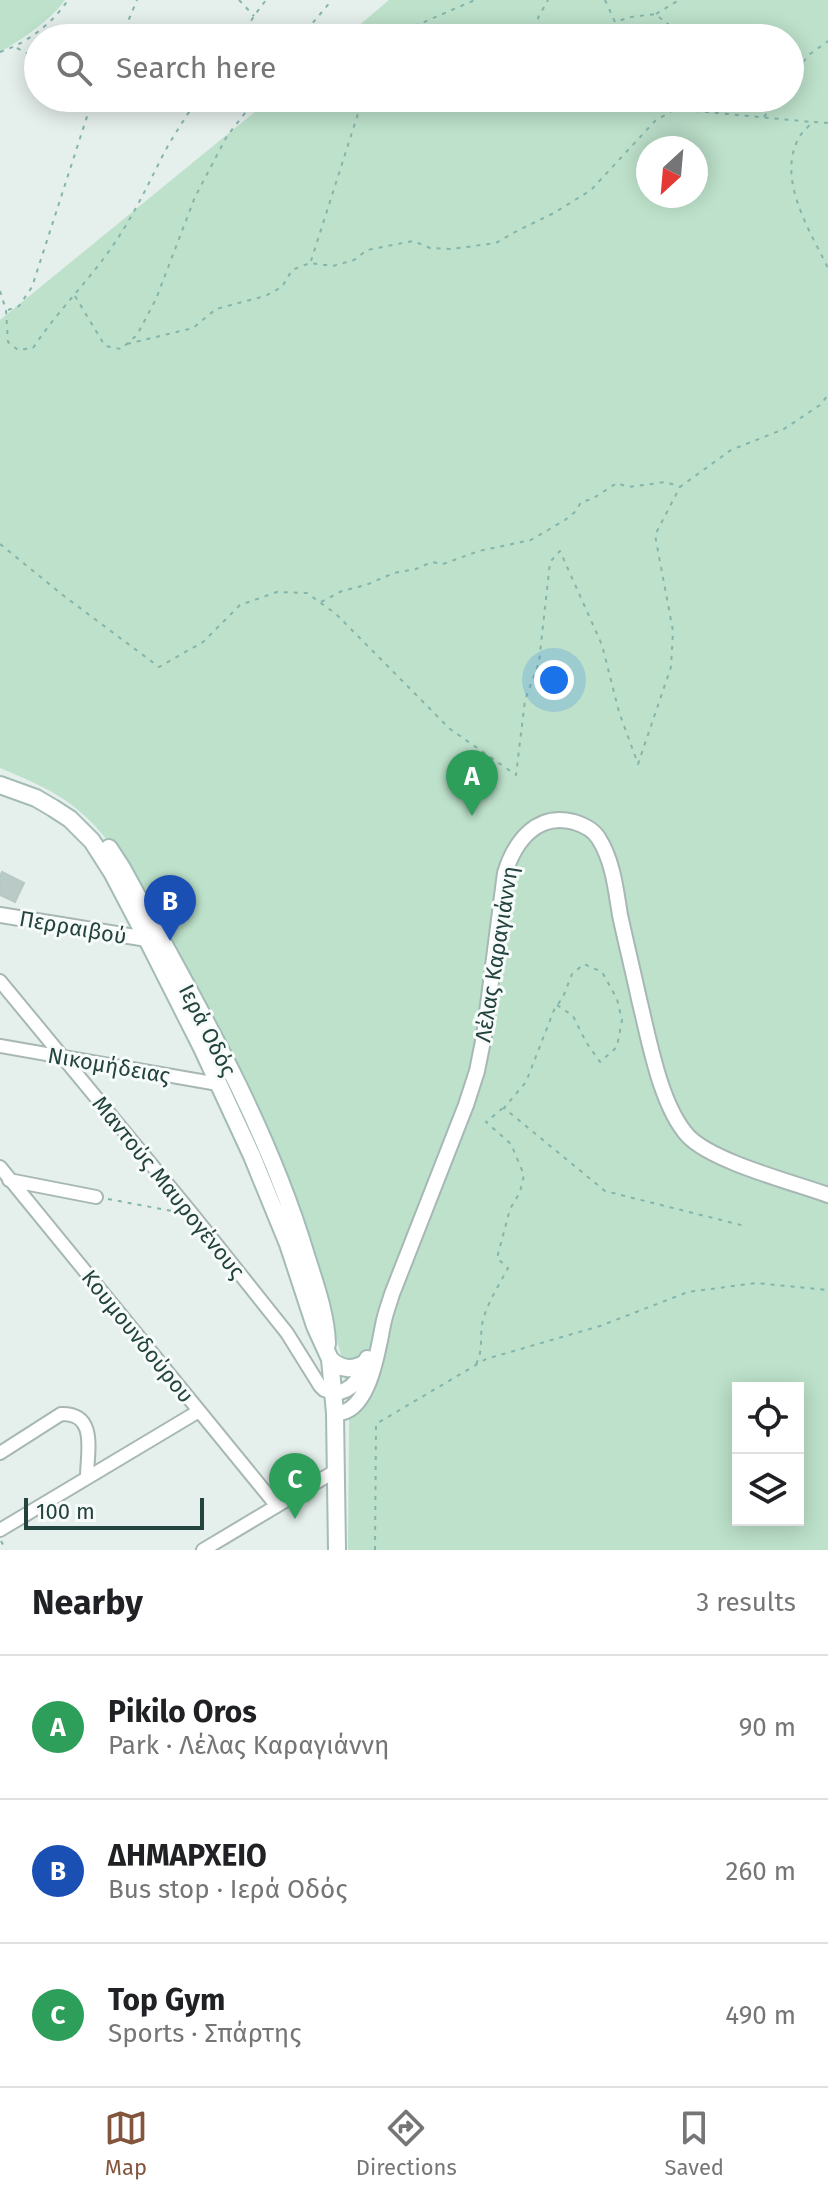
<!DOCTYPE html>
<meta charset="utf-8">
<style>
body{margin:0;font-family:"Fira Sans",sans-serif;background:#f6f6f6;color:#202124}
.controls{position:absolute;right:24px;bottom:24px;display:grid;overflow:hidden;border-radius:0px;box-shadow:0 4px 20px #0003}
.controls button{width:72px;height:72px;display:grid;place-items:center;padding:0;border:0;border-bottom:2px solid #e0e0e0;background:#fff;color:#202124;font:40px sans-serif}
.compass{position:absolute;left:636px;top:136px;width:72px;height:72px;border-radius:50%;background:#fff;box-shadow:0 4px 20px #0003;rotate:206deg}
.scale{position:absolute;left:24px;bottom:20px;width:180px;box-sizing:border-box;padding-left:8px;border:4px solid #23433e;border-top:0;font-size:22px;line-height:28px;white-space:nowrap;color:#23433e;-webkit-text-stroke:6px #f7fbf9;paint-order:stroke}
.you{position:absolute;left:554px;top:680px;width:28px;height:28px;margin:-20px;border:6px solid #fff;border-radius:50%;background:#1a73e8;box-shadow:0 0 0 12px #1a73e833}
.badge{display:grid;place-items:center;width:52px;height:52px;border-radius:50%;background:#82553c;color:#fff;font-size:26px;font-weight:700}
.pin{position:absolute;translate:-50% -66px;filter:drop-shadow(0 2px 4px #0008)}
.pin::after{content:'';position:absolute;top:42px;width:28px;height:24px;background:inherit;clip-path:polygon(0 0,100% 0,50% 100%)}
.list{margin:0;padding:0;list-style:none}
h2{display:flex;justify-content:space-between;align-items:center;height:104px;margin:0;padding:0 32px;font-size:34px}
h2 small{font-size:26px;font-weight:400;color:#757577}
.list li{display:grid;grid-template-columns:52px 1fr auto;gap:24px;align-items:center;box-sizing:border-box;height:144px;padding:0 32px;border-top:2px solid #e0e0e0}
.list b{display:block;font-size:30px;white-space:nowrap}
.list p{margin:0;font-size:26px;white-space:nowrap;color:#757577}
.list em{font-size:26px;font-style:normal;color:#757577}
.icon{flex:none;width:44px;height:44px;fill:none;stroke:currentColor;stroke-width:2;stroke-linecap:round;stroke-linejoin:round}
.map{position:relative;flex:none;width:828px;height:1550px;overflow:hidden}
.search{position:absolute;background:#fff;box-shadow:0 4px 20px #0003;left:24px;right:24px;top:24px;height:88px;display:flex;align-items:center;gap:20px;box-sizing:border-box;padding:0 28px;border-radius:44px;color:#757577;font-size:30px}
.sheet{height:536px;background:#fff}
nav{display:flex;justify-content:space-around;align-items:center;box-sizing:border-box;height:112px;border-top:2px solid #e0e0e0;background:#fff;font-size:22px;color:#757577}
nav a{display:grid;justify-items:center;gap:4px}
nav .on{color:#82553c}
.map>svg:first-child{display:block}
.green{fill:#bde1cb;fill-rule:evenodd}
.building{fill:#bacac6;stroke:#b7c9c4;stroke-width:2}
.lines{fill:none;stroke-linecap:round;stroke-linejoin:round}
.minor-casing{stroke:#a7b8b4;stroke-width:16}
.tertiary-casing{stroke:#a7b8b4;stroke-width:18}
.secondary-casing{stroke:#a3bcb6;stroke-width:20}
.path{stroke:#84b5ab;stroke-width:2;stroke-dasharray:4 6;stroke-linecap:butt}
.minor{stroke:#fff;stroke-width:12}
.tertiary{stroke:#fff;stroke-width:14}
.secondary{stroke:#fff;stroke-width:16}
.labels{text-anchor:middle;stroke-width:6;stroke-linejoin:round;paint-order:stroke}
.street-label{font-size:22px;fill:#23433e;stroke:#f7fbf9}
</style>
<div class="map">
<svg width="828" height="1550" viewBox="0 0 828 1550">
<rect width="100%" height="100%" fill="#e5efec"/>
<path class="green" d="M0 0H65C51 20 21 40 0 52Z
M389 0H828V1550H348L349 1419 343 1361 304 1234 116 852C82 804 53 790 0 768V320L272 98H790V38H344ZM648 148H696V196H648ZM738 1388H798V1520H738Z"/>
<path class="building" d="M2 872 24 883 15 902 0 895V877Z"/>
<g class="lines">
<g class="minor-casing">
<path id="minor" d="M0 981 193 1215 287 1333 320 1386 324 1390 333 1393
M0 1046 218 1084
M0 1167 276 1505
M9 1180 96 1197
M0 1453 61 1414C98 1413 87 1452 87 1477
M0 1530 199 1411
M203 1550 337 1470"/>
</g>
<g class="tertiary-casing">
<path id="tertiary" d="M0 915 147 939
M333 1393C354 1392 361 1376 367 1358
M335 1413C369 1415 378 1350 383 1325 385 1314 389 1304 392 1294L466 1105 477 1071 484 1036 505 873C515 841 537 812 574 822 584 825 594 830 599 839 613 861 616 891 620 915 626 943 633 971 639 999 649 1039 660 1105 688 1136 713 1162 792 1182 828 1195"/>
</g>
<g class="secondary-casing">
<path id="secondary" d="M0 785 36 798 53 808 70 819 92 841 113 874 147 939 202 1048 252 1156 288 1244 315 1326 330 1359 335 1413 337 1550
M109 848 122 868C190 993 265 1118 306 1255 315 1284 326 1313 327 1344
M330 1359C341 1370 353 1371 365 1363"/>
</g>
<path class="path" d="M239 0 254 16
M605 0 615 22 631 17 655 14 673 28 682 38
M656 14 679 0
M248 30 274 38
M121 38 137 0
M241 38 254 16 266 0
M300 38 332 0
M387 38 475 0
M546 38 538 18 548 0
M588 38 614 23
M17 48 38 59
M0 52C27 43 52 24 68 0
M790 77 810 54 828 41
M675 109 812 122
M764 117 777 98
M828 123 813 122C809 126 803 131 800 136 775 177 810 231 828 268
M311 261 363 98
M0 291 6 310 8 342 18 350 33 348C58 310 91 279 116 241 134 214 148 185 163 155 173 136 186 117 198 98
M75 296 105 346 121 349 137 335 156 299 195 197 227 136 257 98
M8 310 19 306 32 287 93 98
M127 344 193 328 216 309 265 296 282 287 292 270 310 263 333 266 354 260 367 250 413 241 430 248 451 249 496 243 517 231 554 213 591 190 655 121 675 109 684 98
M0 544 64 596 159 667 203 642 240 605 277 592 307 593 336 614 450 729 516 775 525 700 539 662 550 562 560 551 602 645 619 712 638 764 671 667 673 631 655 535 680 487 731 450 784 429 820 405 828 395
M321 602 342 591 366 585 394 573 416 569 432 562 443 564 479 551 531 540 565 520 576 511 581 502 592 499 617 483 628 487 666 482 680 487
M557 1005 573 1016 586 1042 600 1062 617 1047 622 1020 617 999 602 972 584 964 572 974 563 997 554 1010 526 1082 504 1108 605 1191 745 1226
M108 1199 172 1211
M476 1364C484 1350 479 1335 483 1320 488 1302 499 1285 508 1268L497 1258 510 1209 520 1192 524 1175 511 1144 486 1122 503 1108
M1 1541 6 1550
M375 1550 376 1424 486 1359 600 1326 688 1292 756 1283 828 1290"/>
<use href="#minor" class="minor"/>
<use href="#tertiary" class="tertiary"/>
<use href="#secondary" class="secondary"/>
</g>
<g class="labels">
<g class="street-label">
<text transform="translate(73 927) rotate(10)" y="8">Περραιβού</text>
<text transform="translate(496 954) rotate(-81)" y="8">Λέλας Καραγιάννη</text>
<text transform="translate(208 1030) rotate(63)" y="8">Ιερά Οδός</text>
<text transform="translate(109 1065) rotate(10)" y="8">Νικομήδειας</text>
<text transform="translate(169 1187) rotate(51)" y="8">Μαντούς Μαυρογένους</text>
<text transform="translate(138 1336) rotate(51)" y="8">Κουμουνδούρου</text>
</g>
</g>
</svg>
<div class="controls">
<button><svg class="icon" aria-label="locate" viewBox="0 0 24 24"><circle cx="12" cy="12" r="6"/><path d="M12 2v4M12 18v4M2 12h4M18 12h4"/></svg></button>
<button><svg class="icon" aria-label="layers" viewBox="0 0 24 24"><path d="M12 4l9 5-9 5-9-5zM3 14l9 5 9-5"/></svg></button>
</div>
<svg class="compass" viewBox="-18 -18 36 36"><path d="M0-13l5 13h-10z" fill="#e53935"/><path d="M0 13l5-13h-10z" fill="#757577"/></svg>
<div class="scale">100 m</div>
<div class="you"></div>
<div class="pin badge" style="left:472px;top:816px;background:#2e9e5b">A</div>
<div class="pin badge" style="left:170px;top:941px;background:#1a4fb4">B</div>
<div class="pin badge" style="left:295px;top:1519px;background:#2e9e5b">C</div>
<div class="search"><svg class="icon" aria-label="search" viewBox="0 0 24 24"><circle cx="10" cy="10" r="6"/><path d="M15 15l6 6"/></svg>Search here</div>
</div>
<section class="sheet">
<h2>Nearby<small>3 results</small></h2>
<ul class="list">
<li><span class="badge" style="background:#2e9e5b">A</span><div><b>Pikilo Oros</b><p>Park · Λέλας Καραγιάννη</p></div><em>90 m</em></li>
<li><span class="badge" style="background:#1a4fb4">B</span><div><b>ΔΗΜΑΡΧΕΙΟ</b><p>Bus stop · Ιερά Οδός</p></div><em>260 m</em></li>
<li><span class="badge" style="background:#2e9e5b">C</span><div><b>Top Gym</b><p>Sports · Σπάρτης</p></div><em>490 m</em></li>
</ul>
</section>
<nav>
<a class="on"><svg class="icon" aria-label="map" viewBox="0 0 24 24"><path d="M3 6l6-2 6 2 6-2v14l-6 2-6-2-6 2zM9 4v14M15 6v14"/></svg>Map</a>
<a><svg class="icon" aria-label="directions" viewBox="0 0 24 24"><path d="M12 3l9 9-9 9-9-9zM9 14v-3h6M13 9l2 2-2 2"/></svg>Directions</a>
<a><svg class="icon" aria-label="saved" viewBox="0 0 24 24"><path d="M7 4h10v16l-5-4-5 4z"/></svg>Saved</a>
</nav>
